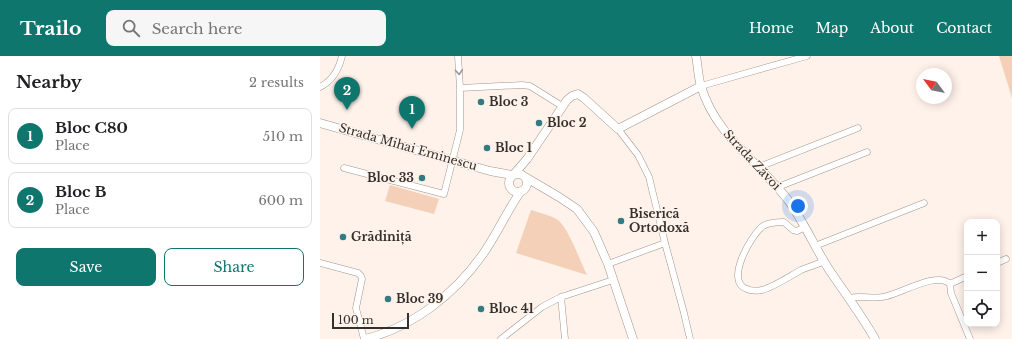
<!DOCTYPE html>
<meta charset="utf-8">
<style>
body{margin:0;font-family:"Libre Baskerville",serif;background:#f6f6f6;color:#202124}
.controls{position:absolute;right:12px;bottom:12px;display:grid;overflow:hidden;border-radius:8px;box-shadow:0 2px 10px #0003}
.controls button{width:36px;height:36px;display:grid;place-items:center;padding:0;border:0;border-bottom:1px solid #e0e0e0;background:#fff;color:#202124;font:20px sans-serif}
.compass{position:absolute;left:596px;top:12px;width:36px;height:36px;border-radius:50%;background:#fff;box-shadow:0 2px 10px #0003;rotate:302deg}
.scale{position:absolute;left:12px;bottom:10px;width:77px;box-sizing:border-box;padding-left:4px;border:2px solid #35302c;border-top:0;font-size:11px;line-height:14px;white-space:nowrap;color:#35302c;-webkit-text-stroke:3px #fef2ea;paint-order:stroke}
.you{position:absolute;left:478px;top:150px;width:14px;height:14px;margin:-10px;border:3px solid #fff;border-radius:50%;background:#1a73e8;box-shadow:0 0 0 6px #1a73e833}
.badge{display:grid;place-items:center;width:26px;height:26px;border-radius:50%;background:#0f766e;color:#fff;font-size:13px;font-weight:700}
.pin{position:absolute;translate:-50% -33px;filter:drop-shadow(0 1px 2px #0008)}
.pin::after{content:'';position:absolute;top:21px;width:14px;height:12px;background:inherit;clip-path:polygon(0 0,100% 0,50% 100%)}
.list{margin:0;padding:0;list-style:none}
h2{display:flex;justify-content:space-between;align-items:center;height:52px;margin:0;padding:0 16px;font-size:17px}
h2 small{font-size:13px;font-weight:400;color:#757577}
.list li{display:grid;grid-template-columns:26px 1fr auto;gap:12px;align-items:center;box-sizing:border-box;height:56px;margin:0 8px 8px;padding:0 8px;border:1px solid #e0e0e0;border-radius:8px}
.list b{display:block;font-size:15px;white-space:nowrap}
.list p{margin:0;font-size:13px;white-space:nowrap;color:#757577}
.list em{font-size:13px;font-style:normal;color:#757577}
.actions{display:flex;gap:8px;padding:12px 16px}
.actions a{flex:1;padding:9px 0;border:1px solid #0f766e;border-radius:8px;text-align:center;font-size:14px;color:#0f766e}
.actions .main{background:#0f766e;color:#fff}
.icon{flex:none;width:22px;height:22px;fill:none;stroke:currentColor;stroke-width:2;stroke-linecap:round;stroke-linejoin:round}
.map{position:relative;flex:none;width:692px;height:283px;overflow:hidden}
header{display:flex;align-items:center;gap:24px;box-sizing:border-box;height:56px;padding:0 20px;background:#0f766e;color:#fff}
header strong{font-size:19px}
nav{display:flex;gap:22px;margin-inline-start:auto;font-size:14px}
.search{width:280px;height:36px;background:#f6f6f6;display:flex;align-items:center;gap:10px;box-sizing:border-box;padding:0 14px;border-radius:8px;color:#757577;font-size:15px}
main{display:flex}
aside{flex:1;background:#fff}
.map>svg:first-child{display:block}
.green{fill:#f4d0b9}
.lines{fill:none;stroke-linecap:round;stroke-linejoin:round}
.street-casing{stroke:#a2948b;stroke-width:7}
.secondary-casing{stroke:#a2948b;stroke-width:9}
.street{stroke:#fff;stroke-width:6}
.secondary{stroke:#fff;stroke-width:8}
.oneway{stroke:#9a9896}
.poi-dot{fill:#327b82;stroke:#fef2ea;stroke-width:1.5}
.labels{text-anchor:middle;stroke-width:3;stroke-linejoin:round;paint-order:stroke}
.poi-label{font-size:12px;font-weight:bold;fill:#35302c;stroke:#fef2ea;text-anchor:start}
.street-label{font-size:12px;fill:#35302c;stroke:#fef2ea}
</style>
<header>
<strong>Trailo</strong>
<div class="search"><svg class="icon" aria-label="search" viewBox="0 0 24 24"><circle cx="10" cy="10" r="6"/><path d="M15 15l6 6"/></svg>Search here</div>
<nav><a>Home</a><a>Map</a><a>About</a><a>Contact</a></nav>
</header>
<main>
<aside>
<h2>Nearby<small>2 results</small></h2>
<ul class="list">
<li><span class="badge">1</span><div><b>Bloc C80</b><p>Place</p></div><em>510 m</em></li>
<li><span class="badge">2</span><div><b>Bloc B</b><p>Place</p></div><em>600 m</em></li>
</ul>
<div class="actions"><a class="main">Save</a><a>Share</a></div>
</aside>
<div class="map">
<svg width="692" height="283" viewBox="0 0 692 283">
<rect width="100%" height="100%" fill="#fef2ea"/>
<path class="green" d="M679 0H692V42Z
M70 129 119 143 114 158 65 145Z
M211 154C220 157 230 159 238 164 249 173 260 205 267 219L196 197Z"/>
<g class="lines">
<g class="street-casing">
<path id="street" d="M381 30 487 0
M0 31C12 25 19 13 22 0
M140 32 202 29 210 30 242 50
M298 73 318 99 329 121 345 187 364 257 370 283
M439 111 538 72
M24 112 124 138 140 74V32L138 0
M458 131 547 96
M485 171 477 175 473 174 464 166C458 166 448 167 443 170 431 179 404 226 427 233 431 235 438 235 442 234 454 231 470 220 481 214 488 211 496 209 504 205
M495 190 604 147
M0 207 38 217 41 220 42 223 36 252 44 283
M677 207 686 203
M288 208 345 187
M630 228 631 237 650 283
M241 241 245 283
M530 242C542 239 555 244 567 240 582 237 617 215 630 228L647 220
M181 283 222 251 241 241 293 224"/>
</g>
<g class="secondary-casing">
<path id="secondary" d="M376 0C378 10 378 21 381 30 395 79 439 106 468 144 484 166 494 190 508 212 524 236 541 258 555 283
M0 67 170 115 192 119
M189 127a9 9 0 1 1 18 0a9 9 0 1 1-18 0Z
M194 118 207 103 247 44 252 40 258 38 264 42 298 73 381 30
M205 121 239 141 257 153 274 176 288 208 313 283
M45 283C93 271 135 238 163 198 177 178 187 155 201 135"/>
</g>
<use href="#street" class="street"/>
<use href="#secondary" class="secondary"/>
</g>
<defs><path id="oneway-chevron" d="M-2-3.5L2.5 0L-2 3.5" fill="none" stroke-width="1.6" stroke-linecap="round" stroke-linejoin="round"/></defs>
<use class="oneway" href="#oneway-chevron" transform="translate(139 16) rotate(86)"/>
<g class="poi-dot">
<circle cx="161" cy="46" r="4"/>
<circle cx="219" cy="67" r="4"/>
<circle cx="167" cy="92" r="4"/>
<circle cx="102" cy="122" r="4"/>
<circle cx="301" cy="165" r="4"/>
<circle cx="23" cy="181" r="4"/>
<circle cx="68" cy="243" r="4"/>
<circle cx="161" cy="253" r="4"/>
</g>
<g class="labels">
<g class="poi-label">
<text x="169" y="50">Bloc 3</text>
<text x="227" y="71">Bloc 2</text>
<text x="175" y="96">Bloc 1</text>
<text x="94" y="126" text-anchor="end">Bloc 33</text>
<text x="309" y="162">Biserică<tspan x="309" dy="14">Ortodoxă</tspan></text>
<text x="31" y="185">Grădiniță</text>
<text x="76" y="247">Bloc 39</text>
<text x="169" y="257">Bloc 41</text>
</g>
<g class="street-label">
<text transform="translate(88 91) rotate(16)" y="4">Strada Mihai Eminescu</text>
<text transform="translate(432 104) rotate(47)" y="4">Strada Zăvoi</text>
</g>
</g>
</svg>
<div class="controls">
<button>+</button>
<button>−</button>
<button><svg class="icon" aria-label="locate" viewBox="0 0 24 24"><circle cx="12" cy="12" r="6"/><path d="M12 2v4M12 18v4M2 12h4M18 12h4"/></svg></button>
</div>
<svg class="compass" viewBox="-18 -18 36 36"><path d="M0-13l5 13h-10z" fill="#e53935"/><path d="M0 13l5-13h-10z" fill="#757577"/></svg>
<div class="scale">100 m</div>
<div class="you"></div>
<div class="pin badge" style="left:92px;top:73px">1</div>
<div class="pin badge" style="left:27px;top:54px">2</div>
</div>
</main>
